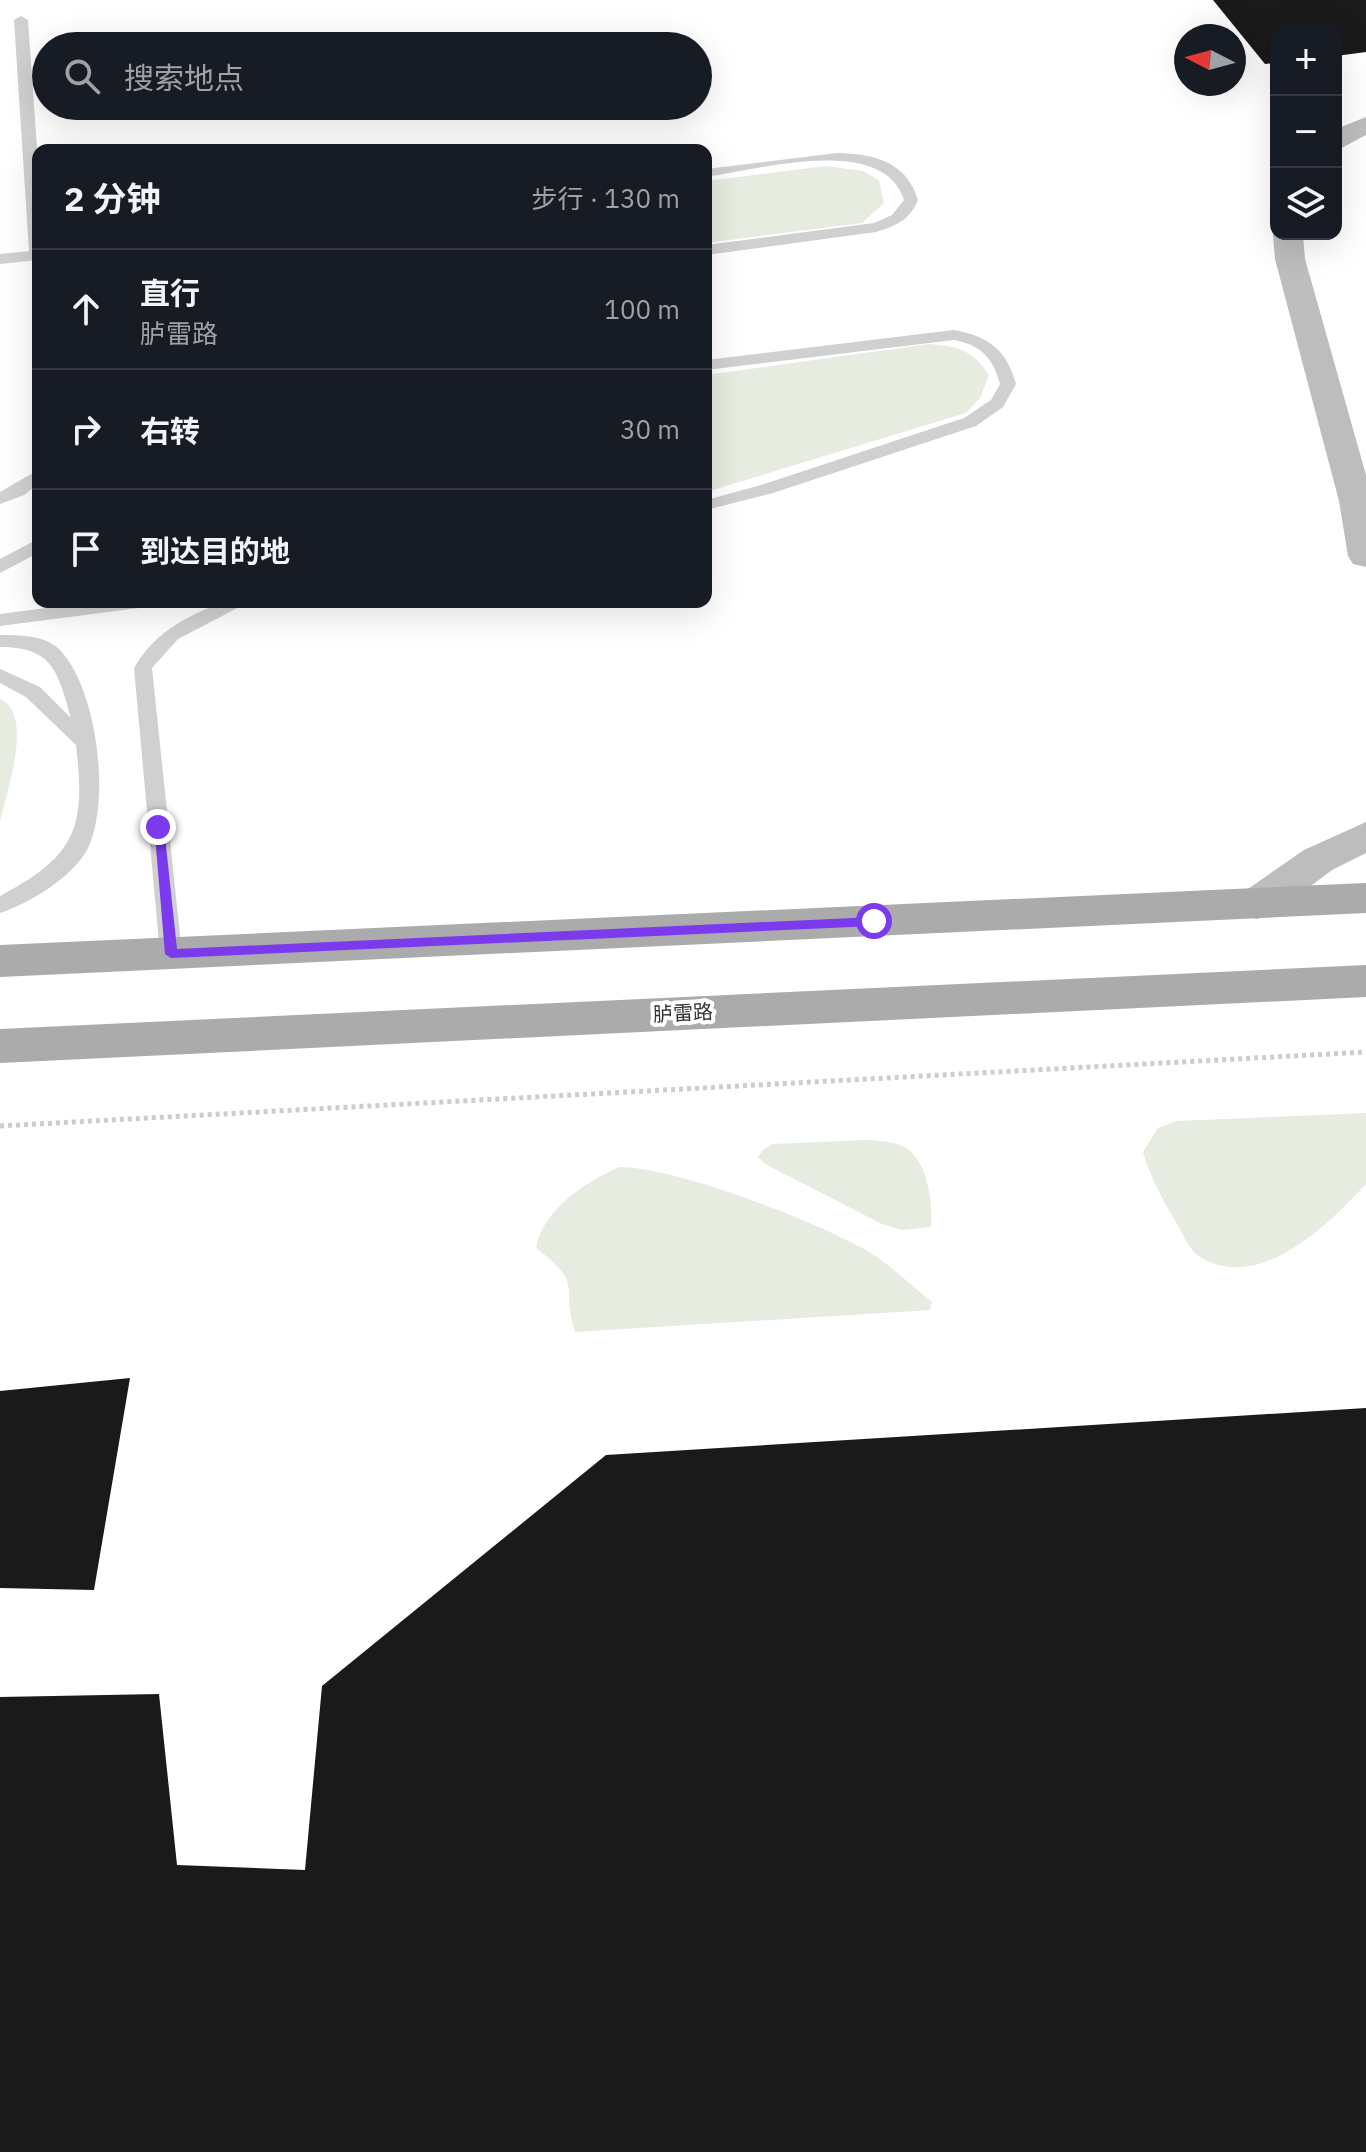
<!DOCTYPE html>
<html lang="zh">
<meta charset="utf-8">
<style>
body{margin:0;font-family:"IBM Plex Sans","Noto Sans SC",sans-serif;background:#20242c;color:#f1f3f6}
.controls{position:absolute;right:24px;top:24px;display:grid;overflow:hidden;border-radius:16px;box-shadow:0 8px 32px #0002}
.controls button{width:72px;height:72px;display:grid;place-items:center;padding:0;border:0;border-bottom:2px solid #363941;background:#171b24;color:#f1f3f6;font:40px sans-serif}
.compass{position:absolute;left:1174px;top:24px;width:72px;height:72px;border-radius:50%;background:#171b24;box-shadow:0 8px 32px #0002;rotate:276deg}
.stop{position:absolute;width:24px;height:24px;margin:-18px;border:6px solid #7c3aed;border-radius:50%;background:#fff}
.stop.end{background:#7c3aed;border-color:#fff;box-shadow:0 2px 8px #0008}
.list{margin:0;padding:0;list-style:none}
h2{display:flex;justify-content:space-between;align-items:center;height:104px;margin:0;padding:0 32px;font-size:34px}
h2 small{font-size:26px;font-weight:400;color:#9ea1a6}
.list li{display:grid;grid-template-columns:52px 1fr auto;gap:24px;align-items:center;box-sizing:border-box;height:120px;padding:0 32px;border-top:2px solid #363941}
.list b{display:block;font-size:30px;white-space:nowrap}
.list p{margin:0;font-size:26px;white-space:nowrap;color:#9ea1a6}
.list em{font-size:26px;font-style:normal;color:#9ea1a6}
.icon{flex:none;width:44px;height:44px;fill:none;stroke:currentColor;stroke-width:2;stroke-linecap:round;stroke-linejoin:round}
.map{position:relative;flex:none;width:1366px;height:2152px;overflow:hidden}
.search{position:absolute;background:#171b24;box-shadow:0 8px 32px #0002;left:32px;top:32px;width:680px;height:88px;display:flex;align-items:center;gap:20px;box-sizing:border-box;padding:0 28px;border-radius:44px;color:#9ea1a6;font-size:30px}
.panel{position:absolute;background:#171b24;box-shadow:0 8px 32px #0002;left:32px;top:144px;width:680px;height:464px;border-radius:16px}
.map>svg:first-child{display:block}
.green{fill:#e6ecdf}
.building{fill:#1a1a1a}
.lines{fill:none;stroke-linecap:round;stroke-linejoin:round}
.path{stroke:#cdcdcd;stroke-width:5;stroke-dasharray:4 4;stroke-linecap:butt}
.lane{fill:#d0d0d0;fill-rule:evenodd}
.secondary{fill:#bdbdbd;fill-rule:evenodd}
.primary{fill:#ababab;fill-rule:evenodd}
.route{fill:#7c3aed}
.labels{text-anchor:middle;stroke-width:8;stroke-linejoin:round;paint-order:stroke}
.street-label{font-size:20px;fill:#333;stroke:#fff}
</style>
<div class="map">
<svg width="1366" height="2152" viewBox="0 0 1366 2152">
<rect width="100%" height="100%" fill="#fff"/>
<path class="green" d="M826 166 863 171 879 180 884 203 862 223 706 243V181Z
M929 344C957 346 973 350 989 375L980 398 966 413 706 492V375Z
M0 699C35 714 6 793 0 822Z
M1366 1113V1184C1328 1225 1257 1296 1197 1255 1188 1248 1181 1229 1174 1219 1161 1196 1150 1177 1143 1152L1158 1128 1177 1121Z
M867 1140C880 1141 895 1141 906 1148 928 1162 933 1203 931 1227L901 1230 882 1224 765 1164 758 1157 763 1150 773 1144Z
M619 1167C676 1167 812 1220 864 1249 889 1263 909 1284 932 1302L930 1310 575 1332C560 1282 585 1286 536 1248 543 1209 586 1182 619 1167Z"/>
<path class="building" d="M1213 0H1366V52L1336 56V30H1276V63L1265 64Z
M130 1378 94 1590 0 1588V1391Z
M1366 1408V2152H0V1697L159 1694 177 1865 305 1870 322 1686 606 1455Z"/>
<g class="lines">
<path class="path" d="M0 1126 1366 1052"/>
<path class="lane" d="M21 16 28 20 38 162V260L0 264V254L29 251 14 20Z
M837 153C874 154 906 161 918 200 910 220 896 226 876 232L706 255V245L874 223 892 215 904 200C883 133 758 170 706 177V169Z
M954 330C988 336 1007 350 1016 384L1003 407 976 426 773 493 706 510V500L761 485 964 418 991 400 1000 384C993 358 981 345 954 340L706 370V360Z
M38 470V484L24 495 0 504V492Z
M38 539V553L0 573V559Z
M93 602H148L139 608 0 626V614Z
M223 602H249L178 639 152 668 182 954 171 962 160 954 134 668C155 632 185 617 223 602Z
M0 635C18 635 45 635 59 649 97 687 111 800 88 848 73 877 30 903 0 913V896C76 856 86 828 76 745L26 697 0 683V669L40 687 71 718C58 672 53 647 0 647Z"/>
<path class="secondary" d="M1366 117V135L1336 151V129Z
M1276 229V234H1303L1305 259 1366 475V567L1353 564 1348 556 1339 501 1275 259 1273 234Z
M1366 822V853L1332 870 1272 915 1257 919 1242 915 1236 904 1242 893 1304 850Z"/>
<path class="primary" d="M1366 883V913L0 977V945Z
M1366 965V997L0 1063V1029Z"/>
</g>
<path class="route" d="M154 824 164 827 177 949 874 917 880 921 874 926 171 958 165 954Z"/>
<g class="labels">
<g class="street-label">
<text transform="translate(683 1013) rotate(-3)" y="7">胪雷路</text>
</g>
</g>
</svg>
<div class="controls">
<button>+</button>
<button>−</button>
<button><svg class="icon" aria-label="layers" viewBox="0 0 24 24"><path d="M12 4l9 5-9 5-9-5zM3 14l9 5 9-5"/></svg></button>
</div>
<svg class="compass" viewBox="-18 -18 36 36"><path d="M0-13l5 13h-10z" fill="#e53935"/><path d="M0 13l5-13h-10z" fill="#9ea1a6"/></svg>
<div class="stop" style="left:874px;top:921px"></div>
<div class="stop end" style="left:158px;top:827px"></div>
<div class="search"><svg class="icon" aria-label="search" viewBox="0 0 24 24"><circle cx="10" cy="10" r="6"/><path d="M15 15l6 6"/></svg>搜索地点</div>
<section class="panel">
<h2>2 分钟<small>步行 · 130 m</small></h2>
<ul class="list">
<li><svg class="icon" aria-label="ahead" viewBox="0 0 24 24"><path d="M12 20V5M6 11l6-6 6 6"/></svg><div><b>直行</b><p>胪雷路</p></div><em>100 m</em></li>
<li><svg class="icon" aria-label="right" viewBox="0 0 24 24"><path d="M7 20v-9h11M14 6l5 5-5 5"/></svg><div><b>右转</b></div><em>30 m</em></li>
<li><svg class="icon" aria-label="arrive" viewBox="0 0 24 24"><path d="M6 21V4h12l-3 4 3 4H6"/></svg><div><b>到达目的地</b></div></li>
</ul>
</section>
</div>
